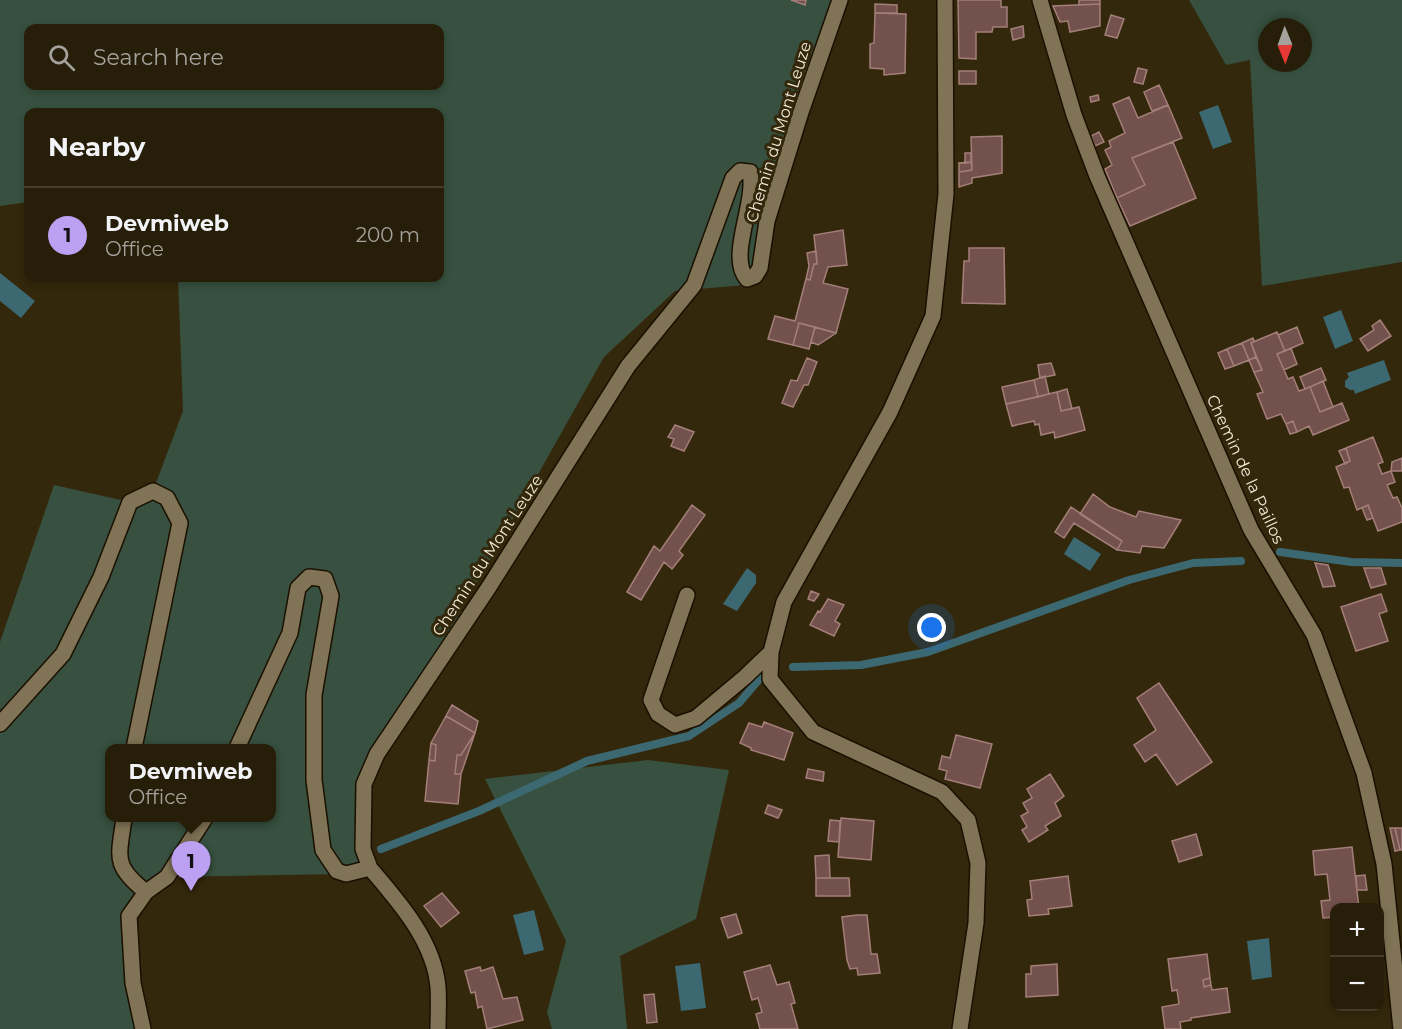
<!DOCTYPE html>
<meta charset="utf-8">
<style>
body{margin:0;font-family:Montserrat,sans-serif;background:#322b16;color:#f1f3f6}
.controls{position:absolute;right:18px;bottom:18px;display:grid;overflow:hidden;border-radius:12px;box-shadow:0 3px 9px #0003}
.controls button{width:54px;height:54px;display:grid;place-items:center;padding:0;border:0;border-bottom:2px solid #423c29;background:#261e08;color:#f1f3f6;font:30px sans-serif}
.compass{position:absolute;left:1258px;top:18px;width:54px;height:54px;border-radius:50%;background:#261e08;box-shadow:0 3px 9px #0003;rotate:179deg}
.you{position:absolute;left:932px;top:628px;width:21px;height:21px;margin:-15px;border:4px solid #fff;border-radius:50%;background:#1a73e8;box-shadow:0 0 0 9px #1a73e833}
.badge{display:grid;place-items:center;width:39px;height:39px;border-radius:50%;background:#bca0f2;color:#111;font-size:20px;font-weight:700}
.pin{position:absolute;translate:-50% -50px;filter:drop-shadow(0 2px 3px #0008)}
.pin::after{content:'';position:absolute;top:32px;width:21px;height:18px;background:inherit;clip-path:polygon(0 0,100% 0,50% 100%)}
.popup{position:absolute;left:105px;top:744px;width:171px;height:78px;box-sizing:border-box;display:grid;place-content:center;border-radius:12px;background:#261e08;filter:drop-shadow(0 2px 4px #0005);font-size:20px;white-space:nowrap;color:#a4a29c}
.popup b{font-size:22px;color:#f1f3f6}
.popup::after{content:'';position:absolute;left:50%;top:100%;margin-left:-12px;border:12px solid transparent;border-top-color:#261e08}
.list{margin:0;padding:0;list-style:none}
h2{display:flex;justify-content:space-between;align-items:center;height:78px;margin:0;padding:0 24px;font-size:26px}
h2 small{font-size:20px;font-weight:400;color:#a4a29c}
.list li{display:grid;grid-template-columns:39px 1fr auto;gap:18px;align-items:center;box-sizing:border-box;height:96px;padding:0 24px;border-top:2px solid #423c29}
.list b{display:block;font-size:22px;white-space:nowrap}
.list p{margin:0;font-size:20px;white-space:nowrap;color:#a4a29c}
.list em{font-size:20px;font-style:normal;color:#a4a29c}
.icon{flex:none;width:33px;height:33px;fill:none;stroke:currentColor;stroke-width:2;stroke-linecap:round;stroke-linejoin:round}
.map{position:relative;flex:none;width:1402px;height:1029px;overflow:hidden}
.search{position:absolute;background:#261e08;box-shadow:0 3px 9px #0003;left:24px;top:24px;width:420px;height:66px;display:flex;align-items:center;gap:15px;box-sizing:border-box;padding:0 21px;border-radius:12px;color:#a4a29c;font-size:22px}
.panel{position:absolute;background:#261e08;box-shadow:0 3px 9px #0003;left:24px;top:108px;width:420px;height:174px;border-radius:12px}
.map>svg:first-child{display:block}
.green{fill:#37503f;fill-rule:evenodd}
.water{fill:#3c6871}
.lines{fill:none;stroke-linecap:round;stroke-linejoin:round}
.stream{stroke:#3c6871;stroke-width:8}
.building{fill:#73514c;stroke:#a47f7a;stroke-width:1.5}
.minor-casing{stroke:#1b1000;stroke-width:18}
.minor{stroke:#817456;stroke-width:15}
.labels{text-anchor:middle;stroke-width:6;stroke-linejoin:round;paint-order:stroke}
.street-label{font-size:16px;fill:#f3ecdb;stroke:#33280b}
</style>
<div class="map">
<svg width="1402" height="1029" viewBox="0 0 1402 1029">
<rect width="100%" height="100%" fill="#33280b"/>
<path class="green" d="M0 0H832C805 95 781 193 745 285L675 291 604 357 364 784 370 868 346 874 167 877 129 916 133 983 150 1029H0V642L54 485 130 502 153 491 183 411 178 278H440V112H28V202L0 206ZM28 28H440V86H28ZM110 748H272V818H110Z
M1189 0H1402V262L1262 286 1250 60 1226 65ZM1267 27H1303V63H1267Z
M648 760 729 770 696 919 620 956 627 1029H552L547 1012 566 941 485 779Z"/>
<path class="water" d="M1218 105 1232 142 1213 149 1199 112Z
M0 273 35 301 21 318 0 301Z
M1341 310 1353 341 1335 349 1323 317Z
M1384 360 1391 380 1355 394 1354 390H1350L1345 387V381L1349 377 1347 373Z
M1074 537 1101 554 1090 571 1064 554Z
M747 568 756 575V583L737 611 723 604Z
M534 910 544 950 524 955 513 915Z
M1269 938 1272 977 1252 980 1247 941Z
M700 963 706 1008 681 1011 675 966Z"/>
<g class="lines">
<path class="stream" d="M1280 552 1351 562 1402 563
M793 667 861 665 928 652 1129 580 1193 563 1241 561
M381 849 479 811 587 761 689 736 739 703 761 677"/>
</g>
<path class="building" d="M791 0H806L805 5Z
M958 0H1001V7H1007V27H993L992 32H976V59L959 58Z
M1079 0H1100V4L1079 5Z
M875 4 897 5V13H875Z
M1100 4V26L1070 32 1068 21 1060 22 1053 6Z
M875 13 906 14 905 73 884 75V69L870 68V44L874 43Z
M1111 15 1124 19 1117 38 1105 35Z
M1023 26 1024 37 1013 40 1011 29Z
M1138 68 1147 70 1143 84 1134 82Z
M959 71H976V84H959Z
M1159 85 1168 105 1152 111 1144 92Z
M1098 95 1099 100 1091 102 1090 97Z
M1129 97 1138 118 1168 105 1182 138 1132 158 1145 185 1117 198 1105 169 1112 165 1105 150 1111 147 1109 141 1125 133 1113 104Z
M1099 132 1104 142 1095 146 1091 136Z
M1002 136V173L972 178V183L959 187V172L972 170 971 137Z
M1173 142 1196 198 1130 226 1117 198 1145 185 1132 158Z
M965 153H971V162L965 163Z
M971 162 972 170 959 172V163Z
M843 230 847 265 828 267 823 283 848 289 836 333 799 323 793 345 768 339 775 316 795 321 806 279 810 280 814 264H817L814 235Z
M969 248H1004L1005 304 962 303 964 261H969Z
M816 251 817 264H814L810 280 806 279 809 266 807 253Z
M1380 320 1391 336 1368 351 1360 339 1374 330 1372 326Z
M799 323 815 327 809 349 793 345Z
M815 327 836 333 818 345 811 342Z
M1297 327 1303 343 1285 351 1278 335Z
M1277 332 1285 351 1277 354 1288 379 1293 377 1299 391 1310 387 1320 412 1342 403 1349 420 1313 435 1309 426 1297 432 1293 421 1286 424 1281 414 1267 419 1257 394 1263 392 1254 372 1262 370 1251 343Z
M1253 338 1254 341 1251 343 1256 357 1249 360 1242 343Z
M1242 343 1249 360 1234 366 1227 349Z
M1291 348 1297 364 1284 370 1277 354Z
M1227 349 1234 366 1225 369 1218 353Z
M1256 357 1262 370 1254 372 1249 360Z
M807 358 817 362 808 385H804L793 407 782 403 791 380 797 381Z
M1051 363 1055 375 1040 378 1038 365Z
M1321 368 1326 380 1305 389 1300 377Z
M1045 376 1049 394 1038 397 1034 380Z
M1034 380 1038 397 1006 404 1002 387Z
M1323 381 1333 407 1320 412 1310 387Z
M1067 389 1072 409 1061 411 1057 392Z
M1057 392 1061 411 1079 407 1085 430 1055 438 1054 432 1041 435 1039 424 1035 425 1034 421 1012 426 1006 404Z
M1293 421 1297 432 1290 434 1286 424Z
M675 425 694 432 684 451 671 446 674 439 668 437Z
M1373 437 1383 462 1378 464 1382 474 1391 471 1395 482 1387 485 1393 498 1397 497 1402 508V522L1378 531 1368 505 1357 510 1349 487 1344 488 1336 467 1350 461 1346 448Z
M1346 448 1350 461 1345 464 1339 451Z
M1402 458V471H1391L1392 462Z
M1093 494 1110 507 1136 517 1139 511 1181 520 1164 548 1142 546 1140 553 1117 550 1122 541 1080 514Z
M692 505 705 515 679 551 683 555 672 569 664 562 641 600 627 592 654 546 660 551Z
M1368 505 1373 518 1367 520 1362 508Z
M1071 507 1122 541 1117 550 1074 523 1064 538 1055 532Z
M1315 563 1328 565 1335 586 1323 587Z
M1364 568H1381L1386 584 1371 588Z
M811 591 819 594 814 601 808 599Z
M1381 594 1387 611 1379 614 1388 641 1356 651 1341 607Z
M828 599 844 605 835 621 840 624 834 636 810 625 818 611 820 612Z
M1159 683 1212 762 1177 785 1156 754 1145 762 1134 745 1156 730 1137 698Z
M452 705 478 721 475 733 446 716Z
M446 716 475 733 461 755H457L455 774H461L458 804 425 801 429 760 435 761 436 745 431 743Z
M764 722 793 733 784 760 751 750V748L740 743 749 723 762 727Z
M475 733 461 774H455L457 755H461Z
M956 735 992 744 980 788 945 779 947 771 939 769 942 756 950 758Z
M431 743 436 745 435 761 429 760Z
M808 769 824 772 823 781 806 778Z
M1050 774 1064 796 1055 803 1061 816 1045 826 1048 830 1029 842 1022 830 1027 827 1021 816 1028 812 1023 803 1032 798 1027 789Z
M768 805 782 810 778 818 765 813Z
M841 818 874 821 871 860 838 857Z
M830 820 840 821 839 842 828 841Z
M1390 828H1395L1400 850 1395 851Z
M1395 828H1402V850H1400Z
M1196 834 1202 855 1179 862 1172 841Z
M1352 847 1359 908H1334V917L1323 918 1321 901 1330 900 1327 874 1315 875 1313 851Z
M829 855 830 878H816L815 856Z
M1365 875 1367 890H1357L1356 876Z
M1068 876 1072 906 1048 909 1049 914 1029 916 1027 900 1032 899 1030 881Z
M816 878H849L850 896H816Z
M442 893 459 913 441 927 424 906Z
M736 914 742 933 728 938 721 918Z
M857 915H867L871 954H877L880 973 858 975 857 968 850 969 847 960 842 917Z
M1207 954 1210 978 1203 980 1204 987 1211 985 1212 990 1227 988 1230 1012 1191 1018V1020L1180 1022 1181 1029H1165L1162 1007 1179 1004 1177 990 1172 991 1168 959Z
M1057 964 1058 995 1026 997V974H1031V966Z
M770 965 777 985 789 982 795 1003 791 1004 798 1029H760L756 1014 762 1012 758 998 752 1000 744 972Z
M480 967 481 971 493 967 503 999 517 997 523 1020 487 1029 482 1006 478 1008 475 992 471 993 465 971Z
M1210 978 1211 985 1204 987 1203 980Z
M654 994 657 1022 647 1023 644 995Z"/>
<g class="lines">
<g class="minor-casing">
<path id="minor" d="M945 0 946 194 933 316 890 412 784 602 771 652 770 679 813 732 942 792 968 820 978 863 976 923 960 1029
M1040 0 1074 115 1097 176 1251 530 1314 635 1364 773 1384 864 1401 1029
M687 595 651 700 658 714 675 725 696 718 745 677 771 652
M0 724 63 654 101 577 130 502 153 491 167 498 180 523 134 748
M237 748 290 633 298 588 309 577 325 579 331 596 314 695V780L323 850 337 871 346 874 370 868 363 849 364 784 377 754 489 587 628 366 694 285 733 178 740 171 750 172C757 203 727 256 747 279L755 276 760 268 767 221 801 112 840 0
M124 818C119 857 112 865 146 892
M370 868C399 902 434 941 438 987 439 1001 438 1015 438 1029
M143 1029 133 983 129 916 146 892 167 877 205 818"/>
</g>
<use href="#minor" class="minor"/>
</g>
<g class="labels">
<g class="street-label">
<text transform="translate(778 132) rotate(-73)" y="6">Chemin du Mont Leuze</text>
<text transform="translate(1246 469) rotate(65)" y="6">Chemin de la Paillos</text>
<text transform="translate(487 555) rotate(-57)" y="6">Chemin du Mont Leuze</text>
</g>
</g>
</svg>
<div class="controls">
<button>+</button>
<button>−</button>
</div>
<svg class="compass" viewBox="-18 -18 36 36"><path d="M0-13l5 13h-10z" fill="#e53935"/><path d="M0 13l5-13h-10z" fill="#a4a29c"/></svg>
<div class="you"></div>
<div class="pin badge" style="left:191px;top:891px">1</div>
<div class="popup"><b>Devmiweb</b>Office</div>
<div class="search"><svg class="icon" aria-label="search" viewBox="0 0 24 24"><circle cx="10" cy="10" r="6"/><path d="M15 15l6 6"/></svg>Search here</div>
<section class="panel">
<h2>Nearby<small></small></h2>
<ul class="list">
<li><span class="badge">1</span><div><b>Devmiweb</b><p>Office</p></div><em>200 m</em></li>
</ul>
</section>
</div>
